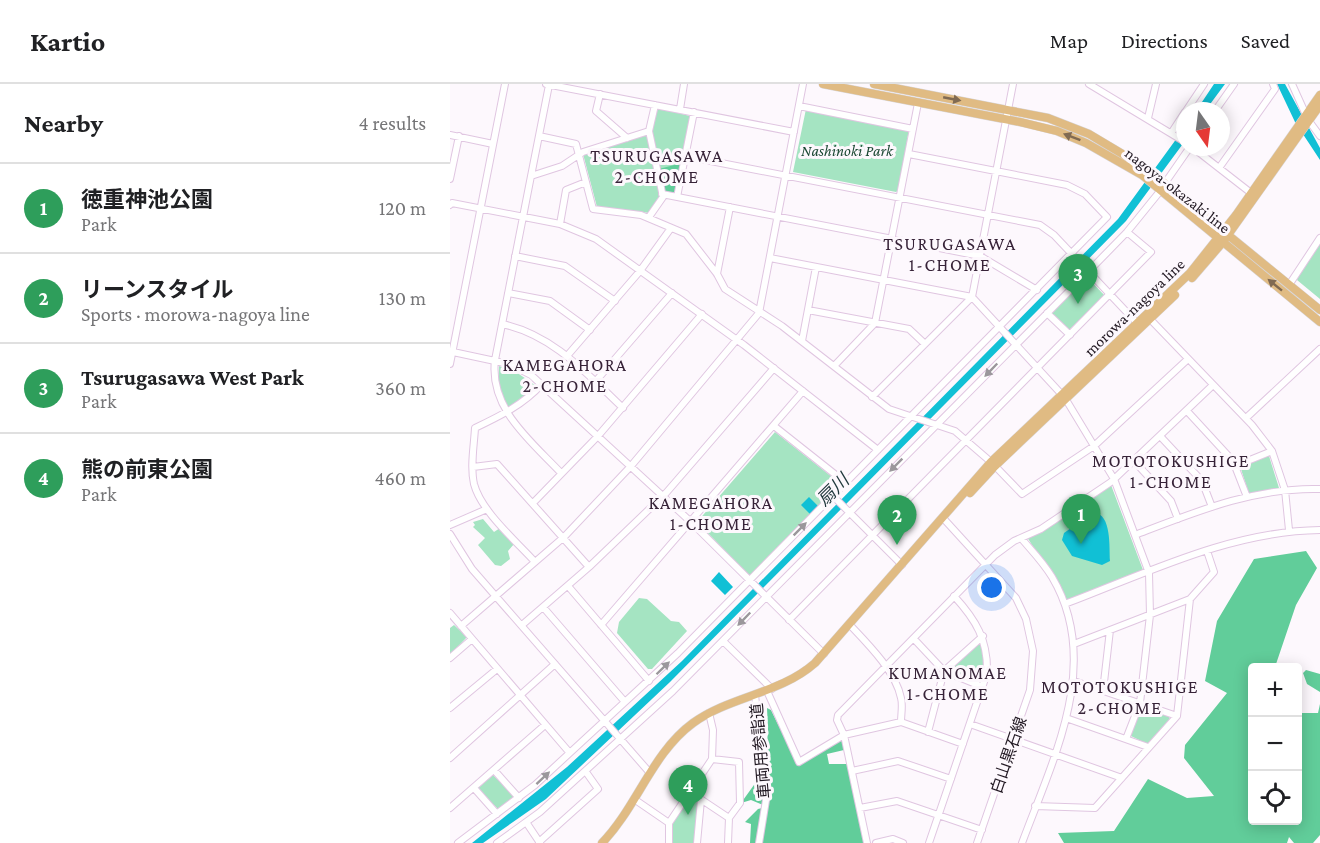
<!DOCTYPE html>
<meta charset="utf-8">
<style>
body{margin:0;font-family:"Crimson Pro","Noto Sans JP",serif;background:#f6f6f6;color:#202124}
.controls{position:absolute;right:18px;bottom:18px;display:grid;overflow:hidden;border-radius:6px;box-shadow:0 3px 15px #0003}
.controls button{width:54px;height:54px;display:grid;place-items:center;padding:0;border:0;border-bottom:2px solid #e0e0e0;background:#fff;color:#202124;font:30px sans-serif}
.compass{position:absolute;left:726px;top:18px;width:54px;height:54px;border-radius:50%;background:#fff;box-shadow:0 3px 15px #0003;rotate:166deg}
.you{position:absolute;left:542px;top:504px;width:21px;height:21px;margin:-15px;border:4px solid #fff;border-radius:50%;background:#1a73e8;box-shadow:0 0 0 9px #1a73e833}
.badge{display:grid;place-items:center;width:39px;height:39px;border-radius:50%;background:#ea580c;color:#fff;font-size:20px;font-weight:700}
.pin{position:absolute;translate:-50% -50px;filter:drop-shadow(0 2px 3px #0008)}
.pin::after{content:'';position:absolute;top:32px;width:21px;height:18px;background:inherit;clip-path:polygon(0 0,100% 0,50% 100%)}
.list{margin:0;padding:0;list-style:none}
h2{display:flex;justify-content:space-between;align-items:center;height:78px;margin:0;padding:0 24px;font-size:26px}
h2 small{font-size:20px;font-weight:400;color:#757577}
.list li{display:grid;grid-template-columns:39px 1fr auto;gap:18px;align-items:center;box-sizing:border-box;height:90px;padding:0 24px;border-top:2px solid #e0e0e0}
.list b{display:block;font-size:22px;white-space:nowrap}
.list p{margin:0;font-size:20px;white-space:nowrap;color:#757577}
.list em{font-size:20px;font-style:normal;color:#757577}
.icon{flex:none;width:33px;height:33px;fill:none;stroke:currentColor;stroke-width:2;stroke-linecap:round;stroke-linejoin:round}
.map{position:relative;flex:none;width:870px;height:759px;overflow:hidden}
header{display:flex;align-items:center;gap:36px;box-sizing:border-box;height:84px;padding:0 30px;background:#fff;border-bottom:2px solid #e0e0e0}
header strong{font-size:28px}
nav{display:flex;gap:33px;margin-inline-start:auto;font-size:21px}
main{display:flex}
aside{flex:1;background:#fff}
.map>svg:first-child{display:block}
.green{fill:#a5e4c2}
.forest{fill:#61cd9a}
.water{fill:#11c0d5}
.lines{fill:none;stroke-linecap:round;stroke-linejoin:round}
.minor-casing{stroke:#e0c6e1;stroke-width:8}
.major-casing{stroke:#d7d5d7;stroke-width:9}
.minor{stroke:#fff;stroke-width:6}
.major{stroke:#e0bb83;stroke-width:8}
.oneway{fill:#806a52}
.oneway2{fill:#9b979c}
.labels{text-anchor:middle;stroke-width:6;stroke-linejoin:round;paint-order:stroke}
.park-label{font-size:16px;font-style:italic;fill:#1c4934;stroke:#fdf8fd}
.street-label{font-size:16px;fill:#211822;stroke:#fdf8fd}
.neighbourhood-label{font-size:18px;letter-spacing:1.5px;fill:#372338;stroke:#fdf8fd}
.water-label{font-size:18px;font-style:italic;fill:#1f373b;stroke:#fdf8fd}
</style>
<header>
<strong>Kartio</strong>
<nav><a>Map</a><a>Directions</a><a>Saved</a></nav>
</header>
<main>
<aside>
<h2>Nearby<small>4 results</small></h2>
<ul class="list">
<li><span class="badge" style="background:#2e9e5b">1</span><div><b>徳重神池公園</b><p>Park</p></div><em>120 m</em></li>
<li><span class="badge" style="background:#2e9e5b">2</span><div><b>リーンスタイル</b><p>Sports · morowa-nagoya line</p></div><em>130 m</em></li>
<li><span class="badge" style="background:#2e9e5b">3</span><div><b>Tsurugasawa West Park</b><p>Park</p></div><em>360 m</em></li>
<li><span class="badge" style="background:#2e9e5b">4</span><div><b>熊の前東公園</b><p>Park</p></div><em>460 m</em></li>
</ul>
</aside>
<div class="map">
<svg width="870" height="759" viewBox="0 0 870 759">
<rect width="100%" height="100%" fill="#fdf8fd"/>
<path class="green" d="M208 24 240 32 225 108H215L201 49Z
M356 25 459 45 449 106 446 108 343 88Z
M196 50 198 51 211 112 200 129 147 123 133 70Z
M870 158V215L847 196 853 181Z
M637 193 655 212 618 247 601 228Z
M49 282 66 288 85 301 78 312 60 324 56 323 48 306Z
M325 348 391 400 302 491H299L247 438Z
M819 372 829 404 799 410 790 382Z
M661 401 693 486 617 517 577 453Z
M33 435 44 448 50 444 64 460 58 467 60 475 51 482 45 481 28 461 35 454 23 443 25 441 23 438Z
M189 514 197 515 221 537 229 538 237 547 202 585H198L167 549 169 538Z
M4 541 17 553 0 571V544Z
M529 558 533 559 535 588 530 600 500 587V584Z
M691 623 719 632 720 636 697 660 679 651Z
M43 691 64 712 49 726 29 706V703Z
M239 713 248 718 246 759H221L222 739Z"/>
<path class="forest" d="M226 78H231L225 108H215L209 85 224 81Z
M856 467 867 484 846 521 825 583 802 584V613L800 616 802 639 798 658 802 661V736H848V629H868L870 620V751L863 759H844L839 753 837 759H614L608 749 664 747 698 695 737 714 764 712 734 674 735 661 777 609 755 597 767 537 804 475Z
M856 586 870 590V608L857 600 853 589Z
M317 624 321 626 348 681 389 656 393 657 394 666 377 670 379 680H397L414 759H300L301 740 295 738 308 725 312 724 313 721 301 716 291 719 314 687 313 666 317 660 318 646Z"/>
<path class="water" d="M764 0H775L755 27H746Z
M827 0H835L870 64V76L845 38Z
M735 43V57L676 137 220 598 96 715 33 759H22L117 683 232 577 668 135Z
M359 413 369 423 361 431 351 421Z
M644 428C662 431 659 463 660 477L652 481 622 472 612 456 614 449Z
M269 488 283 503 275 511 261 497Z"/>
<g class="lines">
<g class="minor-casing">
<path id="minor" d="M96 0 344 48
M563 0 522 213 615 314 664 395 699 489 700 531 690 619 676 655
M639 0 735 58
M842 0 856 31
M150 10 146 27 177 54
M349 22 463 45
M230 25 234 0
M736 27 754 0
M765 27 784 0
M698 34 706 0
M859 37 870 52
M199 47 205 21
M722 48 735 28
M0 51 43 60
M89 52 126 60 143 125 191 131 236 150 267 190 275 205 332 242 439 325 505 347 541 378
M742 63 801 109
M235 72 590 141 604 151 687 239
M769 84 825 5 823 0
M81 92 99 1
M0 95 9 52
M715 99 740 63
M212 110 530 172 587 206
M227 113 244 28
M0 121 2 119 110 140 146 155 294 261 428 366
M110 140 116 106 136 98
M65 172 115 182 165 217
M320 174 522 213
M267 190 280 123
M839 201 870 154
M58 209 100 217 140 246
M358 226 459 245 475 260
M597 229 620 251
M700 235 802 341 822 367 835 406 839 446
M52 240C103 251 136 289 173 324
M352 257 366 183
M3 268 59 280 81 291 241 438 374 570
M117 272 190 187 221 144
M0 280 55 0
M385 281 425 239 468 19
M145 298 222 209
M422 313 522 213
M737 327 783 377 797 413
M796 334 870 265
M324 342 396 399
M710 352 752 397 762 423
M684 377 721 417 728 435
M545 382 572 410 644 362 738 275
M785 382 822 367
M23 383 47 380 139 483
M111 389C81 357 39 325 45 276L81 92 112 82 133 68 199 47 213 113 199 133
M383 412 452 481
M83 419 148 352 252 230
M493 434 566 514 576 535 583 567 580 606 527 759
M0 441 37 425
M0 450 22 485 200 689
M685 451C745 428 805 403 870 405
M571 454C582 467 593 478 602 493 653 579 603 675 572 759
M85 478C66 457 31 427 24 400 20 383 24 362 25 344 50 332 73 321 92 300
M118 502 199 597
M615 520C697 489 781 447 870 446
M93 523 175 618
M0 529 119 668
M339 536 701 168 677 148
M72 541 139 483 216 409 324 284
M151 541 353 307
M400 541C418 560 446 588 451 614 453 621 451 630 451 638
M11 542 114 453 181 382 309 229 353 0
M533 552 494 587 533 603
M464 555 494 587 478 648
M273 557 322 605
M624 560 740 515 764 488 757 467
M0 574 22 555
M624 597 727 632
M317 607 349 678 394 651 451 638 513 660
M653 607 660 546
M305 611 317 710 309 759
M0 624 47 585
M616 634 698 663
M520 640 672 694
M0 674 105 580
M262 675 289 678 290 719 279 734 278 759
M44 686 69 714
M402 687 448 677 501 695
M24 704 47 730
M240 708 279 734
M184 715 219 739
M585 722 645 724 727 632 740 515
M0 724 95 641
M410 724 447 717 532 746
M76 738 90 759
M89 758 148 705 136 688
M8 759 85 701 228 569 657 133 635 110 617 101 459 70
M47 759 90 728 223 607 638 188 677 148 711 106
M219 759V739L262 675 263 646 259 629
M247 759 251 716
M417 759 394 651 387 636 388 631 545 471 564 457 591 445 661 398 763 301
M426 759 443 755 453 759
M479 759 537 589C538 556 526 536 504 512"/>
</g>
<g class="major-casing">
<path id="major" d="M373 0 570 38 607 47 636 59 692 91 870 238
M424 0 598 34 639 50 696 84 870 226
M742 194 773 158 870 21
M520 409 545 382 725 211
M152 759C187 723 202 669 243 639 280 612 330 610 365 579L541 378 740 189 786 131 870 11"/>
</g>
<use href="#minor" class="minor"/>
<use href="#major" class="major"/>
</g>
<defs><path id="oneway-solid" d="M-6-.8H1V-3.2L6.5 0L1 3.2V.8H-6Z" transform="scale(1.5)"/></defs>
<g class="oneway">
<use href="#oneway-solid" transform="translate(502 15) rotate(11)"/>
<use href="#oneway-solid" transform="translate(622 53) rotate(-159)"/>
<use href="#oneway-solid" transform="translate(825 201) rotate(-141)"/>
</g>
<g class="oneway2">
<use href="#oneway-solid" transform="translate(541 286) rotate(134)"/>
<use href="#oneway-solid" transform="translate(446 381) rotate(135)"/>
<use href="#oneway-solid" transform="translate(350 445) rotate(-45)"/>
<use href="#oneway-solid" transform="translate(294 535) rotate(134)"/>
<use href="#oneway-solid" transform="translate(213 584) rotate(-44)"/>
<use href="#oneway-solid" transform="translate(93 694) rotate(-43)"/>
</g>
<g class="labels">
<g class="park-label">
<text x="397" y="72">Nashinoki Park</text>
</g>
<g class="street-label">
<text transform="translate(728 106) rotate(38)" y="6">nagoya-okazaki line</text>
<text transform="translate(684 223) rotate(-44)" y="6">morowa-nagoya line</text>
<text transform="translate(310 667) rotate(-95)" y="6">車両用参詣道</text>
<text transform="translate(558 671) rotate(-71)" y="6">白山黒石線</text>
</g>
<g class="neighbourhood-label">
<text x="207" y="78">TSURUGASAWA<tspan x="207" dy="21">2-CHOME</tspan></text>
<text x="500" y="166">TSURUGASAWA<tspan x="500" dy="21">1-CHOME</tspan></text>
<text x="115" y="287">KAMEGAHORA<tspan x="115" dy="21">2-CHOME</tspan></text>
<text x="721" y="383">MOTOTOKUSHIGE<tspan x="721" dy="21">1-CHOME</tspan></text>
<text x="261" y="425">KAMEGAHORA<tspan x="261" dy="21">1-CHOME</tspan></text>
<text x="498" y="595">KUMANOMAE<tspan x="498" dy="21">1-CHOME</tspan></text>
<text x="670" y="609">MOTOTOKUSHIGE<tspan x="670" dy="21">2-CHOME</tspan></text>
</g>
<g class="water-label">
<text transform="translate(383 406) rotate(-45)" y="6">扇川</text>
</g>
</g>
</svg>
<div class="controls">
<button>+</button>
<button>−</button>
<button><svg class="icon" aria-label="locate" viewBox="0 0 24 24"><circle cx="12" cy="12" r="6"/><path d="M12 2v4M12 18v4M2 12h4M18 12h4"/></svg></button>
</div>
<svg class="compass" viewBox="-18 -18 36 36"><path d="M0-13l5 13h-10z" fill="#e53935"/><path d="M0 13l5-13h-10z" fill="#757577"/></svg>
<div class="you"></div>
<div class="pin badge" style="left:631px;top:460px;background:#2e9e5b">1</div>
<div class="pin badge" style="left:447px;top:461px;background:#2e9e5b">2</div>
<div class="pin badge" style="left:628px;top:220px;background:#2e9e5b">3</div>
<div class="pin badge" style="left:238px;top:731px;background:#2e9e5b">4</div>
</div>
</main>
